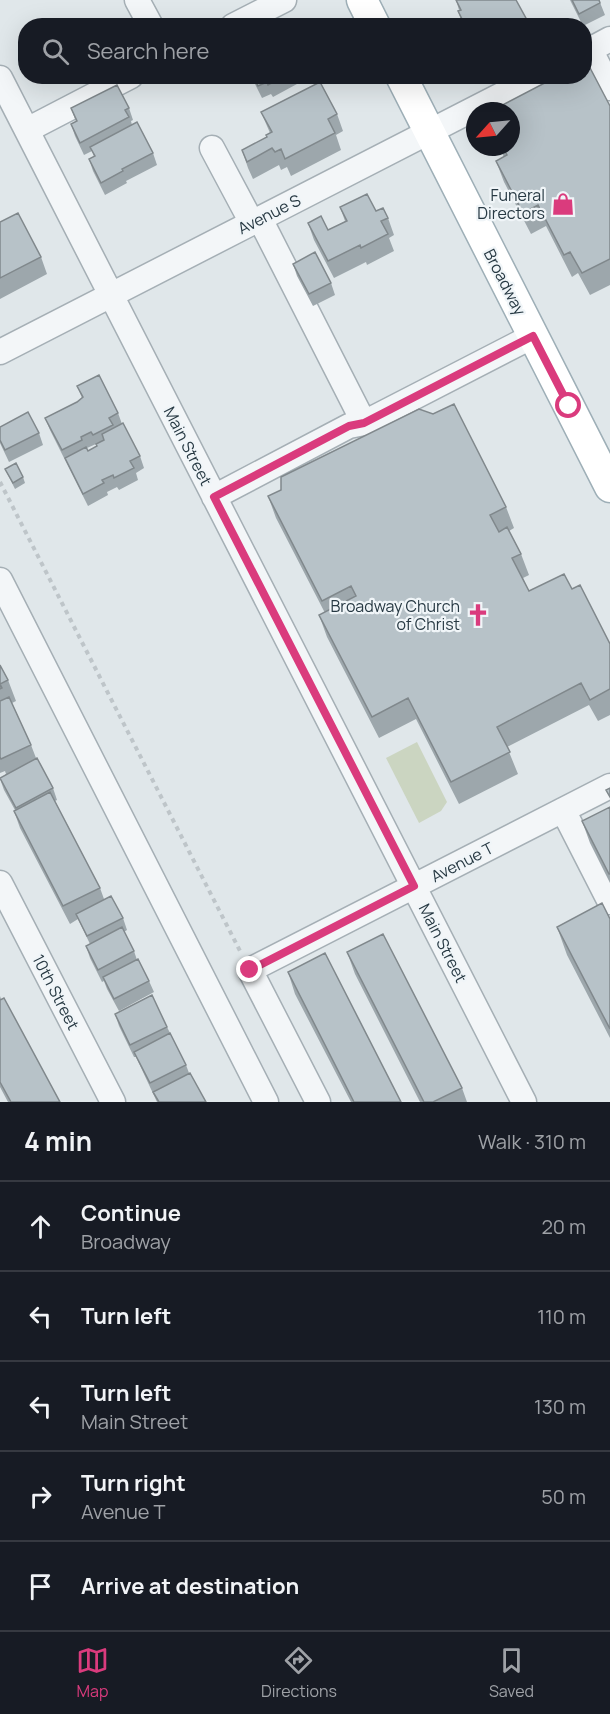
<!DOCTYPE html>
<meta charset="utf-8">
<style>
body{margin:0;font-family:Manrope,sans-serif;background:#20242c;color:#f1f3f6}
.compass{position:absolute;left:466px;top:102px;width:54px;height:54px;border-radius:50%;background:#171b24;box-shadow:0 6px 24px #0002;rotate:243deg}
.stop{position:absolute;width:18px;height:18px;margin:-14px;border:4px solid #da3b7d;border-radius:50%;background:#fff}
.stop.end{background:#da3b7d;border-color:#fff;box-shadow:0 2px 6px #0008}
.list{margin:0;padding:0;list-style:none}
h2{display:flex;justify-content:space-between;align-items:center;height:78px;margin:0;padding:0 24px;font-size:26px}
h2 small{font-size:20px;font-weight:400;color:#9ea1a6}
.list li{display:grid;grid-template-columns:39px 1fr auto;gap:18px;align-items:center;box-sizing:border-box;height:90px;padding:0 24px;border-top:2px solid #363941}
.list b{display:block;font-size:22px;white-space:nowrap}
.list p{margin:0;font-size:20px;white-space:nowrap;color:#9ea1a6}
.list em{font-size:20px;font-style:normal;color:#9ea1a6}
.icon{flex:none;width:33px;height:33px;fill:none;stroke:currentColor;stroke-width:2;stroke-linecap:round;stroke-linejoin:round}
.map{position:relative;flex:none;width:610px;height:1102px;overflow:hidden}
.search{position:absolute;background:#171b24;box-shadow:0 6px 24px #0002;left:18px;right:18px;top:18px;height:66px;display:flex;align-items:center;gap:15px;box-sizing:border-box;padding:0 21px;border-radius:24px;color:#9ea1a6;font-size:22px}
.sheet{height:528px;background:#171b24}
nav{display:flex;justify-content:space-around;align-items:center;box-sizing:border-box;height:84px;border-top:2px solid #363941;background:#171b24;font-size:16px;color:#9ea1a6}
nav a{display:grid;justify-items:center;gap:3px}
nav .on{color:#da3b7d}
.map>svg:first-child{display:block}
.green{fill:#cbd5c1}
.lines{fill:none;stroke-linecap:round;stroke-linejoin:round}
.minor-casing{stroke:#a5afb5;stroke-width:27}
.major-casing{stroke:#9eafb7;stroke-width:33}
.path{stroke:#bec5c9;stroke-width:4;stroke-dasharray:4.5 4.5;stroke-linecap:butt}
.minor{stroke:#f3f6f8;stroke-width:24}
.major{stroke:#fff;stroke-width:30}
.wall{fill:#9da7ac;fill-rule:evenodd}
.building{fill:#b7c2c8;stroke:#80888c;stroke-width:1.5}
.route{stroke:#da3b7d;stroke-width:8}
.labels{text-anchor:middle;stroke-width:4.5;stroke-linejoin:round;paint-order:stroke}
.poi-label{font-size:16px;fill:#273943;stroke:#f0f5f8;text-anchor:end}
.street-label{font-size:16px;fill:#273943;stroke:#f0f5f8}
</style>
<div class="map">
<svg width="610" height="1102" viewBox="0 0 610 1102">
<rect width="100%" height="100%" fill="#e0e7ea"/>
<path class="green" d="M417 742 447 802 441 811 419 823 386 758Z"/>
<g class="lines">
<g class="minor-casing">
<path id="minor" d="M137 0 151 26
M233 26 284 0
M590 49 610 88
M584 53 610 39
M0 78 524 1102
M27 130 131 76
M212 148 252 223
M260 219 364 423
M0 352 538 76
M214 497 349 426 364 423 533 336
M0 580 266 1102
M563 810 610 902
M0 883 113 1102
M318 1102 250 970 610 786"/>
</g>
<g class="major-casing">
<path id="major" d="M362 0 375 26
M401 76 610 487"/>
</g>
<path class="path" d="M0 482 240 951"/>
<use href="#minor" class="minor"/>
<use href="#major" class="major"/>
</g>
<path class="wall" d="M456 0 527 20 529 26H463L458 11 459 10Z
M570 0H599L605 15 583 26Z
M251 76H295L297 84 273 97 271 94 262 98Z
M585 76 610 106V285L590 295 578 273 572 277 546 226 531 234 504 182 496 161 504 157 499 147H511Z
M71 108H129L133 120 131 121 132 125 153 153 157 165 126 181 127 183 105 195 93 171 89 159 94 157 92 151 84 155 75 136 71 124 76 122Z
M261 112 337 114 343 131 336 135 341 150 291 176 287 167 281 170 279 165 253 179 248 168 242 150 267 137 270 133Z
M340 207 376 211 388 218 394 235 389 238 394 251 367 265 366 262 334 278 314 240 308 223 328 230 345 221Z
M0 222 41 257 47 274 0 299Z
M293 264 331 283 335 295 313 306 297 276Z
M77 386 118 413 122 424 140 456 144 468 136 473 138 480 119 490 117 487 107 492 108 495 88 506 50 430 45 418 77 402 82 398ZM96 444 97 446 88 451 87 448Z
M0 427 39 433 43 445 9 462 0 443Z
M5 469 23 477 25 483 15 489Z
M268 496 506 507 514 528 509 531 521 554 529 575 523 578 529 591 572 589 610 644V715L598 721 589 705 507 747 518 774 459 804 416 719 379 738 327 637 319 615 325 613 276 518Z
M0 665 8 680 16 701 12 703 31 745 36 758 53 788 57 800 55 801 100 888 104 899 123 918 127 930 124 932 134 951 137 960 149 981 154 992 119 1011 107 989 104 981 102 982 90 958 86 946 90 944 78 919 70 924 20 828 14 811 15 810 4 790 0 779 6 774 5 771 0 773Z
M610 807V883L590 843 582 821Z
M610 919V1038L567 955 557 927Z
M347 952 462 1088 467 1102H420L355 974Z
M288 972 401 1102H351L295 994Z
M0 996 1 999 60 1102H8L0 1087Z
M115 1014 167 1027 186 1065 189 1073 206 1102H157L136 1057H134L119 1026Z"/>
<path class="building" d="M456 0H516L527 20 517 26H463L465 25 458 11 461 10Z
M572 0H599L600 3 579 14Z
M588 64 610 106V259L582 273 570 252 564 255 538 205 523 213 496 161 507 155 503 147H511V111H491L558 76H585V66Z
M253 76H285L268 85 267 82 258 86Z
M320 82 337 114 328 119 335 133 285 159 281 149 275 152 272 148 247 162 242 150 267 137 266 135 272 132 261 112Z
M117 85 129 108 125 110 129 117 80 143 71 124 77 121 71 108Z
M137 122 153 153 122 169 123 171 101 183 89 159 95 156 90 147Z
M367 194 376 211 383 208 388 218 381 221 388 234 361 248 360 245 328 261 308 223 321 216 328 230 347 221 340 207Z
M18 213 41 257 0 278V222Z
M315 252 331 283 309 294 293 264Z
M99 375 118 413 109 418 113 425 93 435 91 432 81 437 82 440 62 450 45 418 77 402 83 397 77 386Z
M454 404 506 507 490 515 499 532 507 527 521 554 512 558 529 591 564 574 572 589 580 585 610 644V689L590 700 581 683 497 727 510 752 451 782 408 698 372 717 319 615 356 596 351 586 322 601 268 496 281 490V477L419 409 433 414Z
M28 412 39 433 5 450 0 440V427Z
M123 423 140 456 130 461 134 468 114 478 113 475 102 480 104 483 83 494 65 458 86 447 88 451 97 446 96 444 104 440 102 434Z
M16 463 23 477 13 483 5 469Z
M0 665 8 680 0 684 2 688 0 689Z
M9 697 31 745 1 759 0 757V701Z
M37 758 53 788 16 808 0 778Z
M610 788V797L606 790Z
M50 792 100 888 63 906 14 811Z
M610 807V874H609L582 821Z
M111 896 123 918 87 936 76 914Z
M602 903 610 919V1029L557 927Z
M122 927 134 951 98 970 86 946Z
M383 934 462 1088 433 1102H424L347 952Z
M325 953 401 1102H354L288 972Z
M138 959 149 981 114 999 103 977Z
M152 995 167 1027 130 1045 115 1014Z
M4 998 60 1102H11L0 1082V1000Z
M170 1033 186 1065 150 1083 134 1052Z
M190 1073 206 1102H159L153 1092Z"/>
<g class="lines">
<path class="route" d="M250 970 414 886 214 497 349 426 364 423 533 336 569 406"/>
</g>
<defs>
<g id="shop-bare" transform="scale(1.8)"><path d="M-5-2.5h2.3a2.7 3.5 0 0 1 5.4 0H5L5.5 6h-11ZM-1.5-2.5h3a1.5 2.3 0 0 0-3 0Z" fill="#da3b7d" stroke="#f0f5f8" stroke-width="2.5" paint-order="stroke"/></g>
<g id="church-bare" transform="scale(1.8)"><path d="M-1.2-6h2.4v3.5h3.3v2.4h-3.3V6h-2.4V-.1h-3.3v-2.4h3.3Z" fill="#da3b7d" stroke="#f0f5f8" stroke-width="2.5" paint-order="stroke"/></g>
</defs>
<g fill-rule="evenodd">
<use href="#shop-bare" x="563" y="204"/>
<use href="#church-bare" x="478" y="615"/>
</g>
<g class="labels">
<g class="poi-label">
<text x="545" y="201">Funeral<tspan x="545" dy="18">Directors</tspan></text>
<text x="460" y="612">Broadway Church<tspan x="460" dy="18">of Christ</tspan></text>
</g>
<g class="street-label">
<text transform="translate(269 214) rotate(-27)" y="6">Avenue S</text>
<text transform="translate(505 282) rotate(63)" y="6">Broadway</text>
<text transform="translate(188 446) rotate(63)" y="6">Main Street</text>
<text transform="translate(462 862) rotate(-27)" y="6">Avenue T</text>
<text transform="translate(443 943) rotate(63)" y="6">Main Street</text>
<text transform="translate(56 992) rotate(63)" y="6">10th Street</text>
</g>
</g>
</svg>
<svg class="compass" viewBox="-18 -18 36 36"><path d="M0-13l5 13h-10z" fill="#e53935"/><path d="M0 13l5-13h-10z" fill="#9ea1a6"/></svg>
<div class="stop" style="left:569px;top:406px"></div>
<div class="stop end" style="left:250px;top:970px"></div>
<div class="search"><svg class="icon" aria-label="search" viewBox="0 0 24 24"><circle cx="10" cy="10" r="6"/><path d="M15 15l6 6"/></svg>Search here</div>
</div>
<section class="sheet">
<h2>4 min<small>Walk · 310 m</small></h2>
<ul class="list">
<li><svg class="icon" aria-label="ahead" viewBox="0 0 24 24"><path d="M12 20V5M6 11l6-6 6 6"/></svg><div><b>Continue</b><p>Broadway</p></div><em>20 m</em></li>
<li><svg class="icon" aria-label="left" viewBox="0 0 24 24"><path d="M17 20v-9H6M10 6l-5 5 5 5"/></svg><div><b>Turn left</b></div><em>110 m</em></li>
<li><svg class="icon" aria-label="left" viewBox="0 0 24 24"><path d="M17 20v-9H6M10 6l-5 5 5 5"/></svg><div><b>Turn left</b><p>Main Street</p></div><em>130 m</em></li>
<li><svg class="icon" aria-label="right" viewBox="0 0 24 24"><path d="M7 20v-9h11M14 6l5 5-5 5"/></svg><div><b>Turn right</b><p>Avenue T</p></div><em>50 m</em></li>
<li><svg class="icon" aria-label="arrive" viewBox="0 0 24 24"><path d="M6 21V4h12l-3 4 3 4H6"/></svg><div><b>Arrive at destination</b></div></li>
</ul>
</section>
<nav>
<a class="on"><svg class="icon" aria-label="map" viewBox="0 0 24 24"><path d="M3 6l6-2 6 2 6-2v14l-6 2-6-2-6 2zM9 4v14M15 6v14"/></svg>Map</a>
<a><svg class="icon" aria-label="directions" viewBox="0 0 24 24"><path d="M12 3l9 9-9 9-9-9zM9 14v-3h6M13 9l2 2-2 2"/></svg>Directions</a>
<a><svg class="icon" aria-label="saved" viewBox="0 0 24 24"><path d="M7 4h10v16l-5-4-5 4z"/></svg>Saved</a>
</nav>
